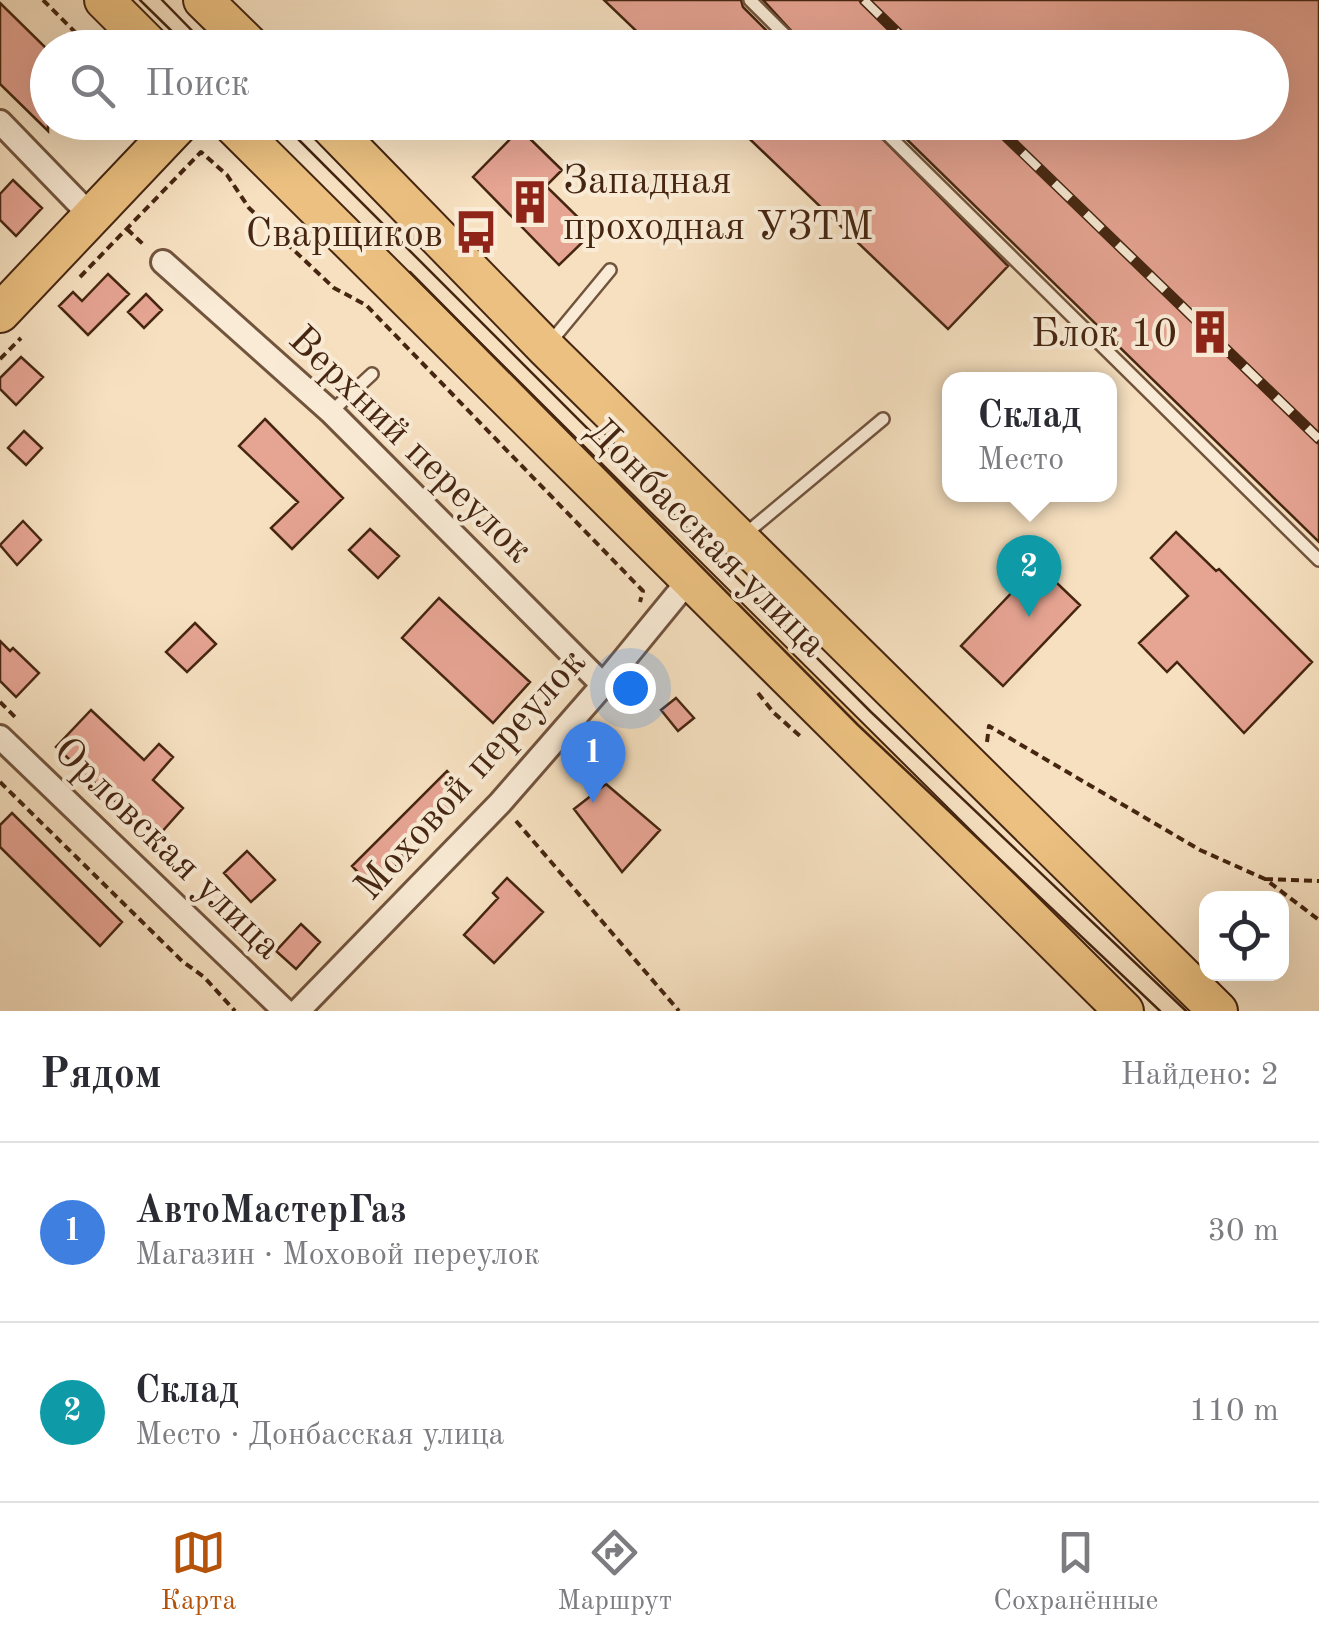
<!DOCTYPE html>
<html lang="ru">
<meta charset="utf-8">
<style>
body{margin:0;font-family:"Old Standard TT",serif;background:#f2f2f3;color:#2b2b33}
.controls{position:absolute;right:30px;bottom:30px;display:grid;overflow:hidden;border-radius:20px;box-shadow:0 10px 40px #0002}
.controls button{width:90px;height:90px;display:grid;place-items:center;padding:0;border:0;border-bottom:2px solid #e1e1e2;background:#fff;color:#2b2b33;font:50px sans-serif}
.you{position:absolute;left:630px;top:688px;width:35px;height:35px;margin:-25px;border:8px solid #fff;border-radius:50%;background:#1a73e8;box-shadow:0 0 0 15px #1a73e833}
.badge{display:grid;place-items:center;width:65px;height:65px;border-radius:50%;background:#b45309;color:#fff;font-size:32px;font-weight:700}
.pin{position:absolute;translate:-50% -82px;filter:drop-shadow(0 2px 5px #0008)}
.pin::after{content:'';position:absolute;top:52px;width:35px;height:30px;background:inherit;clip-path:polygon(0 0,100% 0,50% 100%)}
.popup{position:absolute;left:942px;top:372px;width:175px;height:130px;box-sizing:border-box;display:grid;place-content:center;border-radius:20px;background:#fff;filter:drop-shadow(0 2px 8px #0005);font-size:32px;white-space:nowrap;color:#7c7c81}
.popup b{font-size:38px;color:#2b2b33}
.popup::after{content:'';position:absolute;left:50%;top:100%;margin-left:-20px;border:20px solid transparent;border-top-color:#fff}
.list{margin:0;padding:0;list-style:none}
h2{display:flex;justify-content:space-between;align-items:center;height:130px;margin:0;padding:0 40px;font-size:42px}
h2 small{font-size:32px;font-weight:400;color:#7c7c81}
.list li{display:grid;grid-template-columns:65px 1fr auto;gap:30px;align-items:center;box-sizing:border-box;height:180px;padding:0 40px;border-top:2px solid #e1e1e2}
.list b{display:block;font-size:38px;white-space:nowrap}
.list p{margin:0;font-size:32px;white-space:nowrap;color:#7c7c81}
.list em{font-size:32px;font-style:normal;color:#7c7c81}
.icon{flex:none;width:55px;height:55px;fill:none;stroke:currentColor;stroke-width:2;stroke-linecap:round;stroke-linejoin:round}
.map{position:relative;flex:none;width:1319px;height:1011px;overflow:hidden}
.search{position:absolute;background:#fff;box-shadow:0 10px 40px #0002;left:30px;right:30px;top:30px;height:110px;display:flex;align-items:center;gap:25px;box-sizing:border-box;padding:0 35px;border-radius:55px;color:#7c7c81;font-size:38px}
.sheet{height:490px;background:#fff}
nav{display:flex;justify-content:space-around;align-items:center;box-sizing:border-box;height:140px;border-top:2px solid #e1e1e2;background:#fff;font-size:28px;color:#7c7c81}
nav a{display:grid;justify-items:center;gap:5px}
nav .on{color:#b45309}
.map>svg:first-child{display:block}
.building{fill:#e6a493;stroke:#462611;stroke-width:2.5}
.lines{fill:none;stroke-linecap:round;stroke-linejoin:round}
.lane-casing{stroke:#72543d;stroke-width:16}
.street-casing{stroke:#72543d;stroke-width:28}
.primary-casing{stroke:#462611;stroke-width:42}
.path{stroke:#462611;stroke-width:4;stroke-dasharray:8 5;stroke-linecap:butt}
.lane{stroke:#f9ebd6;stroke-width:11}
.street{stroke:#f9ebd6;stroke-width:22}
.primary{stroke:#ebc080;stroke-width:38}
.tram{stroke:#462611;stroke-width:2.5}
.rail-casing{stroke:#462611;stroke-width:11}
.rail{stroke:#f9ebd6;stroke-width:8;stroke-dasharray:22;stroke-linecap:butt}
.labels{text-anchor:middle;stroke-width:8;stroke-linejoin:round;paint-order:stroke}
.poi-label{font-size:40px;fill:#462611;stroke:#f9ebd6;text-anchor:end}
.street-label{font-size:40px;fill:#462611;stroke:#f9ebd6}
</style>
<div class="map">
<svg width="1319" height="1011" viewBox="0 0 1319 1011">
<rect width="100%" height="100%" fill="#f6e0c0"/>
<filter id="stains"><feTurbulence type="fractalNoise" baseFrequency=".002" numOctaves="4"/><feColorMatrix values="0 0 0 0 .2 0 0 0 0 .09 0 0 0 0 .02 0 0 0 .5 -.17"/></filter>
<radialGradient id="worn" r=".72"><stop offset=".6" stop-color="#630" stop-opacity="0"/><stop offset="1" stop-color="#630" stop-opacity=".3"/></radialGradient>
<path class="building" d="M604 0H741L743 7 784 48H654Z
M763 0H1319V542L889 122H1272V48H807Z
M0 3 48 50V131L0 84Z
M732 122H866L1008 266 948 329Z
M520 129 562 170 546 186 593 232 559 265 473 177Z
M13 180 42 208 16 236 0 220V194Z
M108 274 129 294 88 335 59 306 73 292 82 301Z
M146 294 162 310 144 328 128 312Z
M21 357 43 377 16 405 0 389V378Z
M386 409 404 427 389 442 371 424Z
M265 419 343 498 292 549 271 528 298 502 239 446Z
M24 431 42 448 26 465 8 448Z
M23 521 41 540 17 565 0 545Z
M370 529 399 556 378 578 349 550Z
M1176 532 1216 571 1219 569 1312 662 1244 733 1177 662 1167 672 1139 643 1188 596 1151 558Z
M1038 565 1080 605 1003 686 961 646Z
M439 598 530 682 493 723 402 638Z
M195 623 216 644 187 672 166 652Z
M0 641 10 651 13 648 39 673 16 697 0 681Z
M676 698 694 718 678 731 661 710Z
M91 710 144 760 159 744 173 757 153 780 183 808 160 834 129 806 125 811 56 747Z
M447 771 467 792 444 814 440 809 397 850 404 858 373 888 352 866Z
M606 784 660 830 622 872 574 809Z
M12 813 122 922 100 946 0 847V825Z
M247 851 275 880 251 902 224 873Z
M507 878 543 912 494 963 464 935 498 898 493 893Z
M301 924 320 942 296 969 276 951Z"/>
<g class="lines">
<g class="lane-casing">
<path id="lane" d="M750 0 798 48
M875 122 1319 560
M548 345 610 270
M331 412 372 374
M743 536 883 419"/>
</g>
<g class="street-casing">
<path id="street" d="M0 122 92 217
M163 262 331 412 603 685
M0 737 285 1011
M298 1011 500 803 603 685 689 580"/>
</g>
<g class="primary-casing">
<path id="primary" d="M104 0 152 48
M203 0 252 48
M230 122 1124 1011
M326 122 546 348 1218 1011
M0 313 181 122"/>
</g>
<path class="path" d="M43 0 91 48
M127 229 145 246
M80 277 201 152 227 175 249 208 334 288 366 305 643 591 640 602
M0 359 21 338
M758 693 774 713 800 736
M0 702 16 718
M987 742 989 726 1200 850 1265 879 1319 920
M0 782 182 961 204 977 235 1011
M516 821 679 1011
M1265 879 1319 881"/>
<use href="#lane" class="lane"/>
<use href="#street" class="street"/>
<use href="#primary" class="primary"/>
<path class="tram" d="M140 0 189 48
M162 0 209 48
M281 122 871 712 1186 1011
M410 272 858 725 1160 1011"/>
<g class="rail-casing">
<path id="rail" d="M864 0 913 48
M991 122 1319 439"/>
</g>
<use href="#rail" class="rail"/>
</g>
<defs>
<g id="building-bare" transform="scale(3.45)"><path d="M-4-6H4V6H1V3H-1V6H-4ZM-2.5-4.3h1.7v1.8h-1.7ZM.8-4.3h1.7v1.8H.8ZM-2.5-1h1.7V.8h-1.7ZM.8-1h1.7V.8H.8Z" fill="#8f2418" stroke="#f9ebd6" stroke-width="2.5" paint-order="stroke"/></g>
<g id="bus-bare" transform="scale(3.45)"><path d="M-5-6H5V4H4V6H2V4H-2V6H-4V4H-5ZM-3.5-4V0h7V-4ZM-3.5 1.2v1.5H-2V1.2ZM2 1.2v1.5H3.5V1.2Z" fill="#8f2418" stroke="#f9ebd6" stroke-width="2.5" paint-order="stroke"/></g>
</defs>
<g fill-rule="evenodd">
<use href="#building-bare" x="530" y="202"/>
<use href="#bus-bare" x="476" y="232"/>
<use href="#building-bare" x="1210" y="332"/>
</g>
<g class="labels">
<g class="poi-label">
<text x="563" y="193" text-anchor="start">Западная<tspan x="563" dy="46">проходная УЗТМ</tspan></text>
<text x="443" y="246">Сварщиков</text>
<text x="1177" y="346">Блок 10</text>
</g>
<g class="street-label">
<text transform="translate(412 443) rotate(44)" y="14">Верхний переулок</text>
<text transform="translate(708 536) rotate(45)" y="14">Донбасская улица</text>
<text transform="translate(469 773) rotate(-48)" y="14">Моховой переулок</text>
<text transform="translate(169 847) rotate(44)" y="14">Орловская улица</text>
</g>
</g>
<rect width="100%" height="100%" filter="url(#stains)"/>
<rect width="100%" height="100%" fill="url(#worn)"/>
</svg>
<div class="controls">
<button><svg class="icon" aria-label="locate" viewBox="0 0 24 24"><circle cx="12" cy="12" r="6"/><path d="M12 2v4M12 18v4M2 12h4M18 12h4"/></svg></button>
</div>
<div class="you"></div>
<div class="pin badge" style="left:593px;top:803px;background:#3f7fe0">1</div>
<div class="pin badge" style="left:1029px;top:617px;background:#0f9aa8">2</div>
<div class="popup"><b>Склад</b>Место</div>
<div class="search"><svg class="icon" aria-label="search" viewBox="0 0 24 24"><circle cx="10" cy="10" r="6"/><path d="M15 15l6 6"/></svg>Поиск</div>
</div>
<section class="sheet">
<h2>Рядом<small>Найдено: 2</small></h2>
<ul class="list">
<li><span class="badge" style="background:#3f7fe0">1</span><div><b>АвтоМастерГаз</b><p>Магазин · Моховой переулок</p></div><em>30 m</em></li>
<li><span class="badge" style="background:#0f9aa8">2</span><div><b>Склад</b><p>Место · Донбасская улица</p></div><em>110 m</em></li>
</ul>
</section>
<nav>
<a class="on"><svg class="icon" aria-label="map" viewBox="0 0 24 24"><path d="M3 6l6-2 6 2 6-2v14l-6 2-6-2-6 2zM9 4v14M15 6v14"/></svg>Карта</a>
<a><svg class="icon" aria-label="directions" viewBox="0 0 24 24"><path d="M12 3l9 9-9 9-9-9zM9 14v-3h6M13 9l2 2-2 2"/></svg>Маршрут</a>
<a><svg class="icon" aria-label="saved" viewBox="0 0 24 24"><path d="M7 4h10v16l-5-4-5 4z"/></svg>Сохранённые</a>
</nav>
